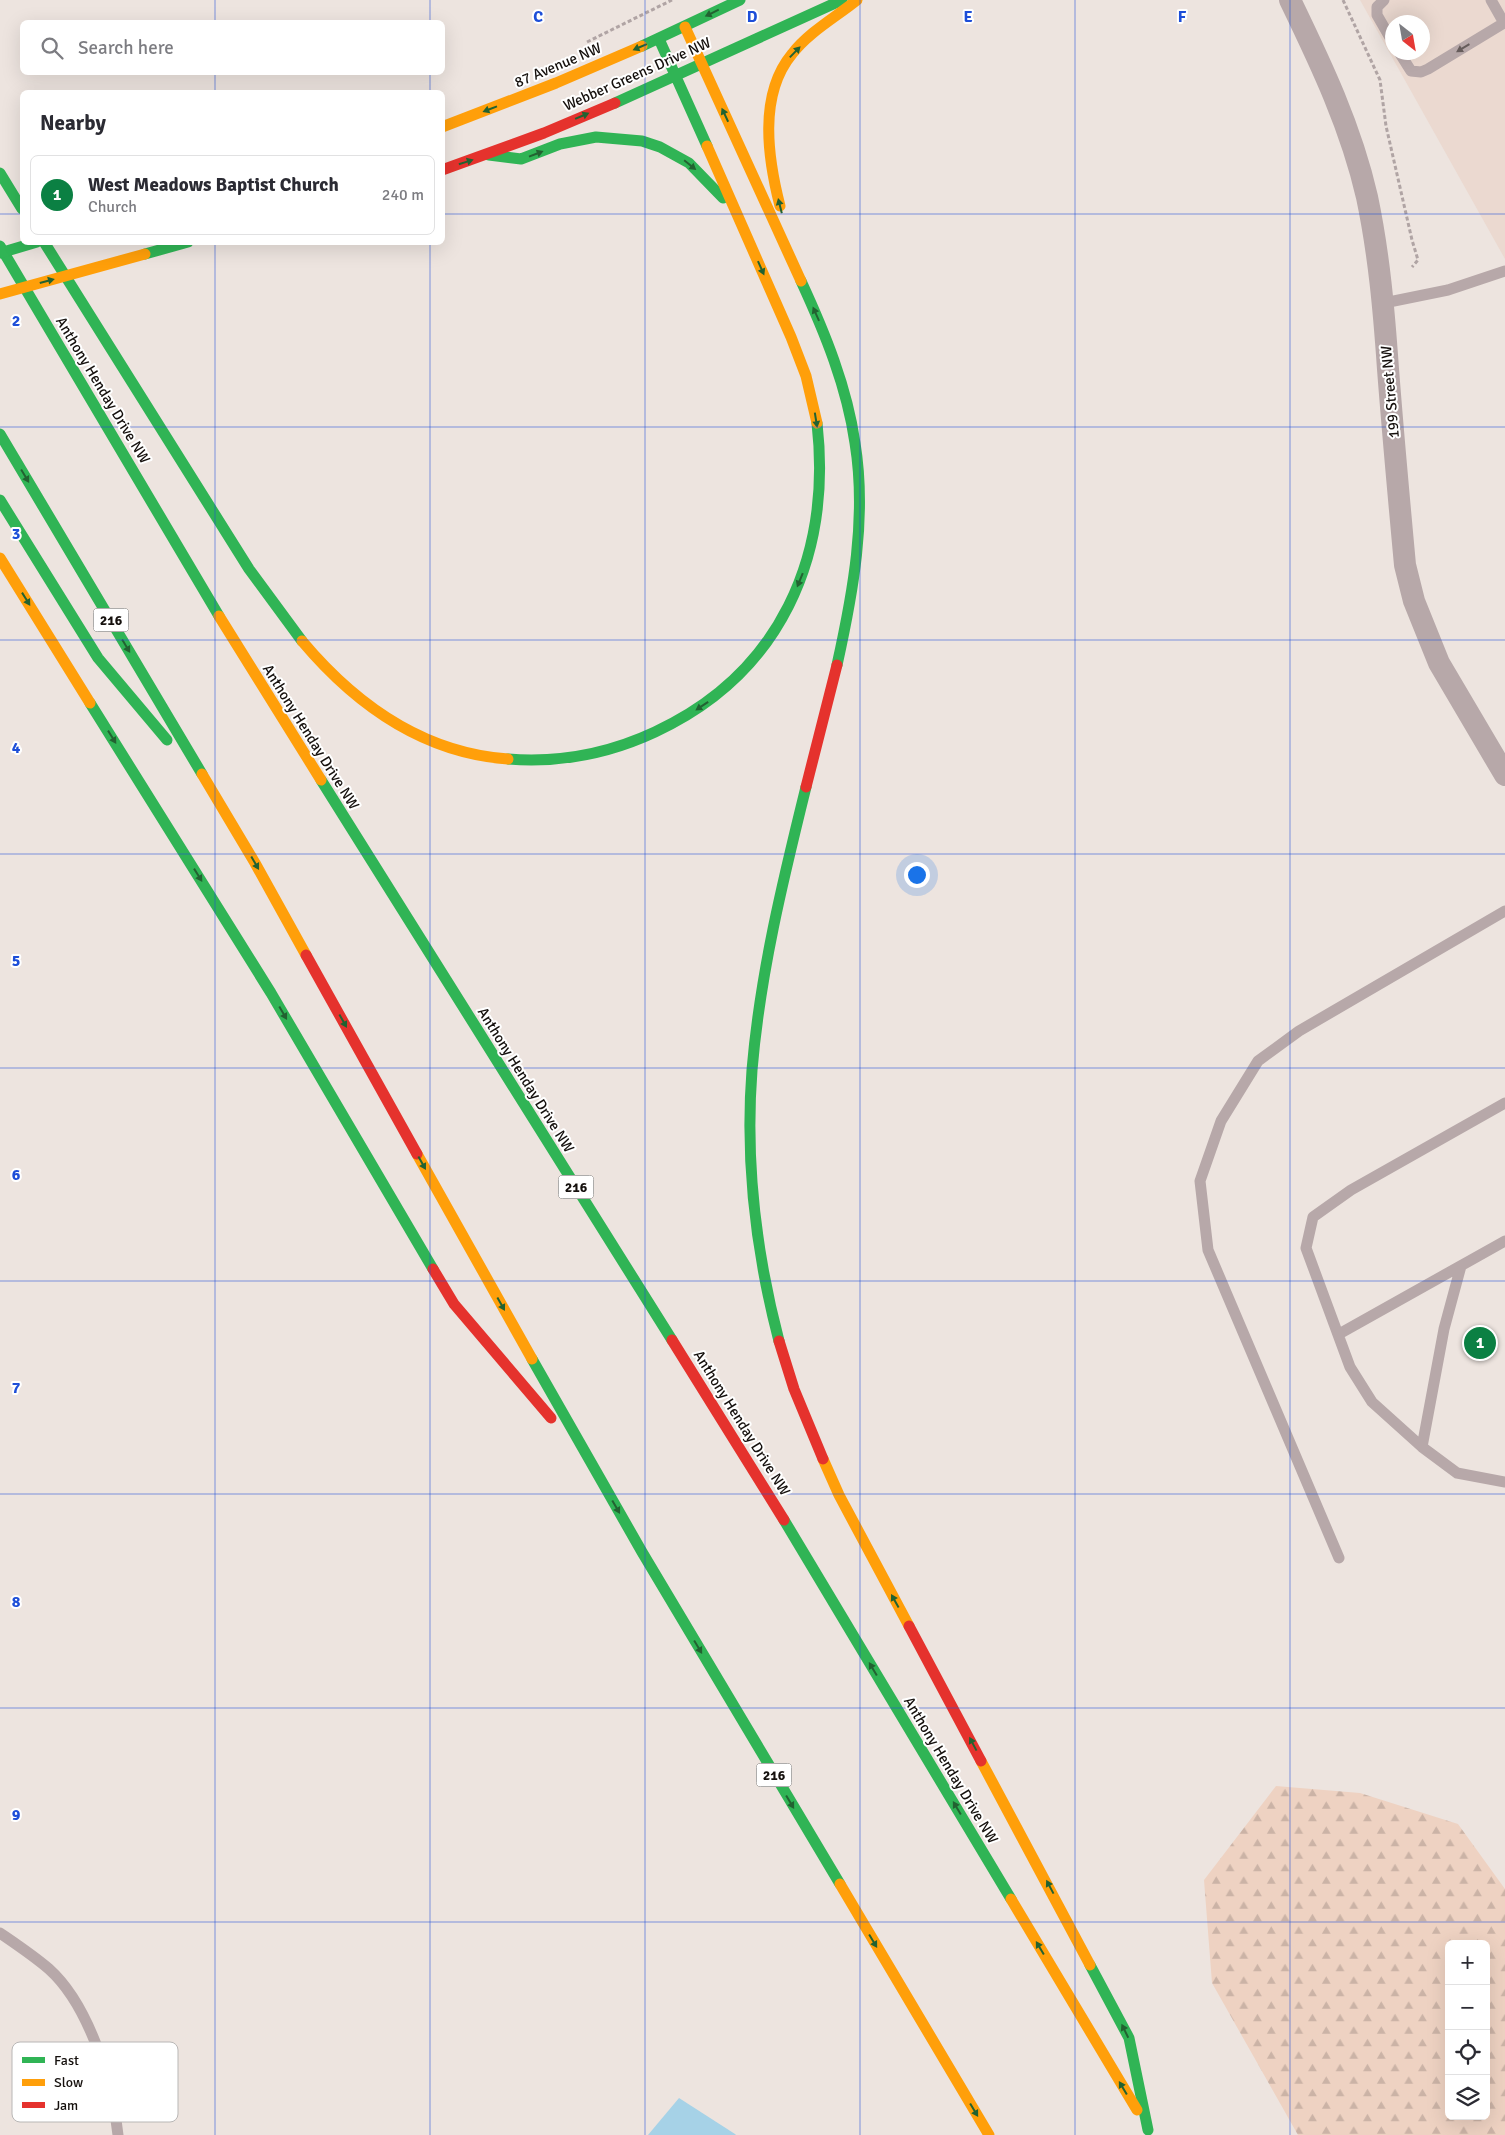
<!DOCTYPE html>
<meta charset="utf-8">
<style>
body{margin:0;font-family:Signika,sans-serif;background:#f7f7f7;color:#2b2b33}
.controls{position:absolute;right:15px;bottom:15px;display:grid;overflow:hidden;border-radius:8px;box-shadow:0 5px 20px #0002}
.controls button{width:45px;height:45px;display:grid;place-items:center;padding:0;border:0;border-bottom:1px solid #e1e1e2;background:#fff;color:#2b2b33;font:25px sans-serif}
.compass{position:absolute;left:1385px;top:15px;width:45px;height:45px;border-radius:50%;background:#fff;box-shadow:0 5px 20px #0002;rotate:149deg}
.you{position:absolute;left:916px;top:874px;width:18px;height:18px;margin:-12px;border:4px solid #fff;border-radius:50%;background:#1a73e8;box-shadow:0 0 0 8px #1a73e833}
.badge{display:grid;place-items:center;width:32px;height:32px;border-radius:50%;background:#0b8043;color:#fff;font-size:16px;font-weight:700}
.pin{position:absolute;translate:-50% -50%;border:2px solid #fff;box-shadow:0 1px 5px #0006}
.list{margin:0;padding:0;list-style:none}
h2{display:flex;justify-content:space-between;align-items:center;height:65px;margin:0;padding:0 20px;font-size:21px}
h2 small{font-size:16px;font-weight:400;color:#7c7c81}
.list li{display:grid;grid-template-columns:32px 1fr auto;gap:15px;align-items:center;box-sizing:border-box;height:80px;margin:0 10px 10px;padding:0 10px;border:1px solid #e1e1e2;border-radius:8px}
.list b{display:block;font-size:19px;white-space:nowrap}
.list p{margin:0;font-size:16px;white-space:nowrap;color:#7c7c81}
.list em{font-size:16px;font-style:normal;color:#7c7c81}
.icon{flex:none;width:28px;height:28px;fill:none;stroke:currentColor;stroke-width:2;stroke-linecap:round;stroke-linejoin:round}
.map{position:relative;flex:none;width:1505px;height:2135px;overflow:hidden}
.search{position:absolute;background:#fff;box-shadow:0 5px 20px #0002;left:20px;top:20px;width:425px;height:55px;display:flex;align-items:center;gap:12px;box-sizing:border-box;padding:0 18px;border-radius:8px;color:#7c7c81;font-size:19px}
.panel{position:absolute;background:#fff;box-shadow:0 5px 20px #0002;left:20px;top:90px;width:425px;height:155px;border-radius:8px}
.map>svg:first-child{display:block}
.built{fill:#ebd9d0;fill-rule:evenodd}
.forest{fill:url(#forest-firs);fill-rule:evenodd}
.water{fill:#a6d2e7}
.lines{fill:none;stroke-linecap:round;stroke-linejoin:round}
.path{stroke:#b0a4a4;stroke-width:3;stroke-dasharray:4 2.5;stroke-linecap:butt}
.lane{stroke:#b7a8a9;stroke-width:11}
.street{stroke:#b7a8a9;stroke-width:22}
.fast{stroke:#30b455;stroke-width:11}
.slow{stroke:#ff9f0a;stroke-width:11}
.jam{stroke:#e5322d;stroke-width:11}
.fast-bridge{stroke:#30b455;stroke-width:11}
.slow-bridge{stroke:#ff9f0a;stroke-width:11}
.oneway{fill:#226231}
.oneway2{fill:#665c5b}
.grid{fill:none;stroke:#1d4ed8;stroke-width:1;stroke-opacity:0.55}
.labels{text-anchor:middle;stroke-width:4;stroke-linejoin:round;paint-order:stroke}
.shield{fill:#fff;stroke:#5b5856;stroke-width:1}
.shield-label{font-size:14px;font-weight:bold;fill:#15100d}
.street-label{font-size:15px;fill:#15100d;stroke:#fff}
.key{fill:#fff;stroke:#b9b7b6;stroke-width:1}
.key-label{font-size:14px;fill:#15100d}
.grid-label{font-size:16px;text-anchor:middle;font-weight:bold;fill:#1d4ed8;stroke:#fff;stroke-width:4;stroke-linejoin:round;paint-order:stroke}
</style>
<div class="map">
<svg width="1505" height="2135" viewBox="0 0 1505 2135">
<defs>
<pattern id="forest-firs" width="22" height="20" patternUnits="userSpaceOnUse" patternTransform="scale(1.25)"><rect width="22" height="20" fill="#eed2c2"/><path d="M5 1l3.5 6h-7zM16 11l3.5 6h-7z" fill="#cbb3a6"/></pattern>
</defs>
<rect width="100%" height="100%" fill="#ede4df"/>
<path class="built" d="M1360 0H1505V259ZM1392 22H1422V52H1392Z"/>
<path class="forest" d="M1276 1786 1360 1793 1458 1824 1505 1889V2135H1298L1212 1983 1204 1880ZM1449 1944H1486V2116H1449Z"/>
<path class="water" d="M679 2098 735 2134 736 2135H648Z"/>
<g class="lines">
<path class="path" d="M1343 0 1380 80 1386 126 1412 240 1418 260 1412 267
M587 42 672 0"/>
<path class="lane" d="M1384 0 1377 7V15L1392 41
M1399 52 1411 71 1421 72 1428 69 1504 23 1491 0
M1384 303 1448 290 1505 271
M1505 1103 1351 1190 1313 1217 1306 1248 1350 1367 1372 1402 1422 1447 1457 1473 1505 1482
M1339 1334 1505 1241
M1422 1447 1444 1329 1461 1266
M1339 1558 1208 1250 1200 1181 1221 1121 1258 1061 1299 1031 1505 911
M0 1933C16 1944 34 1956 49 1969 89 2005 113 2083 118 2135"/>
<path class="street" d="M1290 0C1321 64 1351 127 1367 197 1379 254 1384 311 1388 369 1393 435 1399 500 1405 565L1414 601 1439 663 1505 775"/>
<path class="fast" d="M659 39 707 146
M642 46 740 0
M615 103 842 0
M489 155 521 159 560 144 596 137 642 141 660 147 689 163 723 198
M0 173 22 209
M44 242 249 569 302 641
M0 246 219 616
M145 254 188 242
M801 281C825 333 847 387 855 443 867 517 853 593 837 665
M0 434 202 774
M0 500 98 658 167 740
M90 703 271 993 433 1269
M508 759C559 763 608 754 655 732 780 674 832 557 817 423
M321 780 672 1340
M779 1341C756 1253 745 1161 752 1070 760 974 783 880 806 787
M532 1359 642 1552 840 1884
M784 1520 1011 1899
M1090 1965 1129 2038 1148 2130"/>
<path class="slow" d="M685 27 801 281
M442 127 556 83 642 46
M707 146 791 337 806 376 817 423
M780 206C768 159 758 95 792 54 809 32 836 17 857 0
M0 558 90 703
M219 616 321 780
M302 641C355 704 423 753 508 759
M202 774 255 863 306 955
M417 1154 532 1359
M823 1459 839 1495 909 1626
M981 1761 1090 1965
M840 1884 989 2135
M1011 1899 1137 2110"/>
<path class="jam" d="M442 170 544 133 615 103
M806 787 837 665
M306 955 417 1154
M433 1269 454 1304 551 1418
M672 1340 784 1520
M779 1341 794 1389 823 1459
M909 1626 981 1761"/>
<path class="fast-bridge" d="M0 253 37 242"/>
<path class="slow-bridge" d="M0 294 145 254"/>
</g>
<defs><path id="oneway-solid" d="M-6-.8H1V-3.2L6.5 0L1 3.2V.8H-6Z" transform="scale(1.25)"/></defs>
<g class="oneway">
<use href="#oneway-solid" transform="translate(712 13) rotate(154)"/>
<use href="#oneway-solid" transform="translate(640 47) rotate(157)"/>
<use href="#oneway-solid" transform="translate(795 52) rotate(-46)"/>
<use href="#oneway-solid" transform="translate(490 109) rotate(159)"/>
<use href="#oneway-solid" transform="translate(725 115) rotate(-115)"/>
<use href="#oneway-solid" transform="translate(582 116) rotate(-23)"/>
<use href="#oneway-solid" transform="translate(536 154) rotate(-21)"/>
<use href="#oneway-solid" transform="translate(466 162) rotate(-18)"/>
<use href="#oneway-solid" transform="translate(690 165) rotate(39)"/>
<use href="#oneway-solid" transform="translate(780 206) rotate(-104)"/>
<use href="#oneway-solid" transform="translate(761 268) rotate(66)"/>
<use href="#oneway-solid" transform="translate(47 281) rotate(-15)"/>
<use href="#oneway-solid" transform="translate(816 314) rotate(-114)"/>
<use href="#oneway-solid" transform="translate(816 420) rotate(81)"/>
<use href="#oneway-solid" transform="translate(25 476) rotate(59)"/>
<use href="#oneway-solid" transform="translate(800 580) rotate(112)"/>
<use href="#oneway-solid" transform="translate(26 599) rotate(58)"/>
<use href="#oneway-solid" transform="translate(126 646) rotate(59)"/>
<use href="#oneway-solid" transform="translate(702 706) rotate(146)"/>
<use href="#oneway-solid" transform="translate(112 737) rotate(58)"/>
<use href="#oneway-solid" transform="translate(255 863) rotate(60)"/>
<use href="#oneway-solid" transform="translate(198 875) rotate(58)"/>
<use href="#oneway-solid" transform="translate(283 1013) rotate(60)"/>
<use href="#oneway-solid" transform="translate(343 1021) rotate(61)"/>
<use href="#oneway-solid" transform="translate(422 1163) rotate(61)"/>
<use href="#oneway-solid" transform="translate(501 1304) rotate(61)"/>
<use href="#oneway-solid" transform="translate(616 1507) rotate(60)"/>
<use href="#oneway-solid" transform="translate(895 1601) rotate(-119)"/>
<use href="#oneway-solid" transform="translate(698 1647) rotate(59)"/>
<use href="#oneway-solid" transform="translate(873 1669) rotate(-121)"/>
<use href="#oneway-solid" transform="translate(973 1744) rotate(-118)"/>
<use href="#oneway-solid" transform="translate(790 1802) rotate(59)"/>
<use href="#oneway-solid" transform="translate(957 1808) rotate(-121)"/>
<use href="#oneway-solid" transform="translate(1050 1887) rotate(-118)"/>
<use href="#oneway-solid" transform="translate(873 1941) rotate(59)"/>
<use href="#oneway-solid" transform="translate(1040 1948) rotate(-121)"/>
<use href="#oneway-solid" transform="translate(1125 2031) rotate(-116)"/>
<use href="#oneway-solid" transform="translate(1123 2088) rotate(-121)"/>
<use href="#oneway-solid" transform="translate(974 2110) rotate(59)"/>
</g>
<use class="oneway2" href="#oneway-solid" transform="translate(1463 48) rotate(149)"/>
<path class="grid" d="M215 0V22M430 0V22M645 0V2135M860 0V2135M1075 0V2135M1290 0V2135M215 72V92M430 72V92M0 214H22M442 214H1505M215 242V2135M430 242V2135M0 427H1505M0 640H1505M0 854H1505M0 1068H1505M0 1281H1505M0 1494H1505M0 1708H1505M0 1922H1505"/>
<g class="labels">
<g class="shield">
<rect x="93.5" y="608.5" width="35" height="23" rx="4"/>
<rect x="558.5" y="1175.5" width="35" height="23" rx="4"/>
<rect x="756.5" y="1763.5" width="35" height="23" rx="4"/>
</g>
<g class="shield-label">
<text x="111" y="625">216</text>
<text x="576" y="1192">216</text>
<text x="774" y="1780">216</text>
</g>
<g class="street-label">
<text transform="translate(558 65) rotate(-23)" y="5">87 Avenue NW</text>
<text transform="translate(637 74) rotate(-24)" y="5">Webber Greens Drive NW</text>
<text transform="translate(103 390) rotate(59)" y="5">Anthony Henday Drive NW</text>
<text transform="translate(1390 392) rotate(-95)" y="5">199 Street NW</text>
<text transform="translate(311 737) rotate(58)" y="5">Anthony Henday Drive NW</text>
<text transform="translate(526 1080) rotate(58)" y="5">Anthony Henday Drive NW</text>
<text transform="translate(742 1423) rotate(58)" y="5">Anthony Henday Drive NW</text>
<text transform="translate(951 1770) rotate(59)" y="5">Anthony Henday Drive NW</text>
</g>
</g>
<rect x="12" y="2042" width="166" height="80" rx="8" class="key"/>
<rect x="22" y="2057" width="23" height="6" fill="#30b455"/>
<rect x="22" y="2079" width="23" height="7" fill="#ff9f0a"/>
<rect x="22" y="2102" width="23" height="6" fill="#e5322d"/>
<g class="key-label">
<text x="54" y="2065">Fast</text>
<text x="54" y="2087">Slow</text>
<text x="54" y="2110">Jam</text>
</g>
<g class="grid-label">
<text x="538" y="22">C</text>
<text x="752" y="22">D</text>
<text x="968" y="22">E</text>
<text x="1182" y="22">F</text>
<text x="16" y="326">2</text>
<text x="16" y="539">3</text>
<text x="16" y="753">4</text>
<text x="16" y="966">5</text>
<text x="16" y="1180">6</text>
<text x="16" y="1393">7</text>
<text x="16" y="1607">8</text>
<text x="16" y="1820">9</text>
</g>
</svg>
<div class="controls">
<button>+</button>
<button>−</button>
<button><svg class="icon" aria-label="locate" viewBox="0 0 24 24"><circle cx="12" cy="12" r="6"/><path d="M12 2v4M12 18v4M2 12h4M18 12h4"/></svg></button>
<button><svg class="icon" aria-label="layers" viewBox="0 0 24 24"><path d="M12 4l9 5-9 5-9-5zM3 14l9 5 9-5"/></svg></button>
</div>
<svg class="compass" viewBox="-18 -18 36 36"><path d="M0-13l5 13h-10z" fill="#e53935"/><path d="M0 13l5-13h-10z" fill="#7c7c81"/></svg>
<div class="you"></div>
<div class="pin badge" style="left:1480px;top:1343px">1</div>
<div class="search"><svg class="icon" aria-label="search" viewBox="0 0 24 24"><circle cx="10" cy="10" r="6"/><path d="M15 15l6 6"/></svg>Search here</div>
<section class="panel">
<h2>Nearby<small></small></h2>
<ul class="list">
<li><span class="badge">1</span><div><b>West Meadows Baptist Church</b><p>Church</p></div><em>240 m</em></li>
</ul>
</section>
</div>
